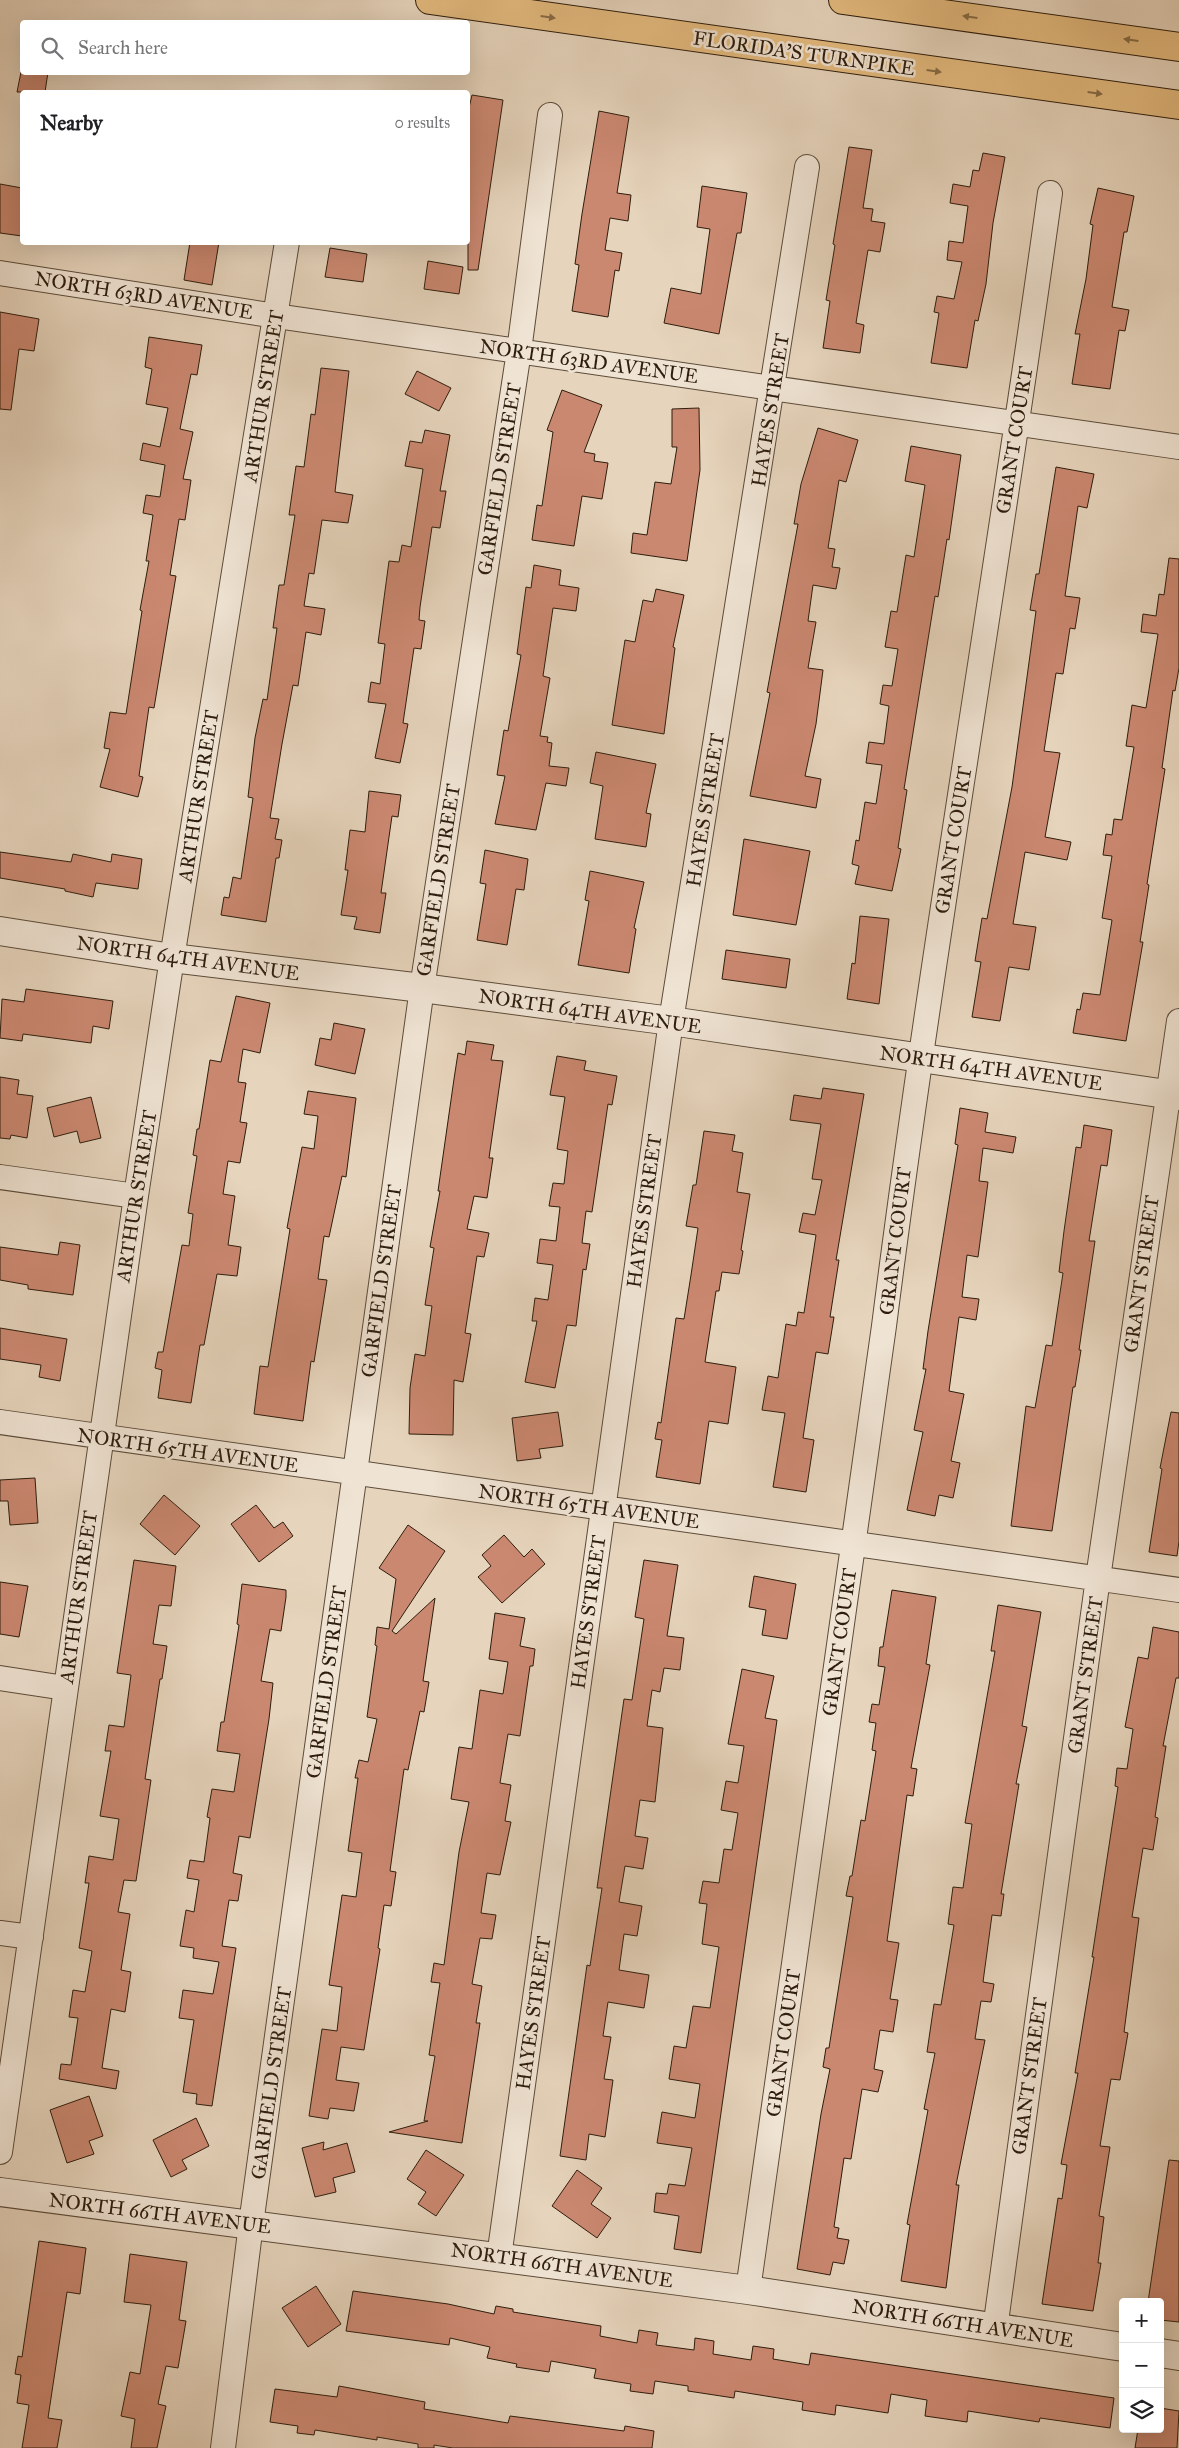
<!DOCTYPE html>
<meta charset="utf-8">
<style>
body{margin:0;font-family:"IM FELL Great Primer",serif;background:#f2f2f2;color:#202124}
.controls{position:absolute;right:15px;bottom:15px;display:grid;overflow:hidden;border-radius:5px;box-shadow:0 5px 20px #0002}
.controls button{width:45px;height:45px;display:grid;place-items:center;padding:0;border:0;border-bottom:1px solid #e0e0e0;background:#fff;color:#202124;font:25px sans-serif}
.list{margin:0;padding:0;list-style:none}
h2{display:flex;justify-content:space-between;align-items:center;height:65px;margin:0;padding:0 20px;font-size:21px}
h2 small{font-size:16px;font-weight:400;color:#757577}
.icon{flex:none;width:28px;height:28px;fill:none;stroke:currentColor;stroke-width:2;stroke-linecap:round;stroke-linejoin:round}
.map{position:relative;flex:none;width:1179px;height:2448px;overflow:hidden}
.search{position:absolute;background:#fff;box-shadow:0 5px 20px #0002;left:20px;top:20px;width:450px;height:55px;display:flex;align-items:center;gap:12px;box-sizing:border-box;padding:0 18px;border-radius:5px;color:#757577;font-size:19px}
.panel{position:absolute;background:#fff;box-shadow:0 5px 20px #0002;left:20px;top:90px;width:450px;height:155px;border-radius:5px}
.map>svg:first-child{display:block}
.building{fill:#cb8871;stroke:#2e1d0d}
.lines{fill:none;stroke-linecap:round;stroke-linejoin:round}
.minor-casing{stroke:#5c4b39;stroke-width:26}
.tertiary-casing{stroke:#5c4b39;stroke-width:30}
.motorway-casing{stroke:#2e1d0d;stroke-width:30}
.minor{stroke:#efe3d3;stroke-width:24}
.tertiary{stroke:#efe3d3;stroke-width:28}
.motorway{stroke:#e3ba7e;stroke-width:28}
.oneway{fill:#886c46}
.labels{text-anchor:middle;stroke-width:5;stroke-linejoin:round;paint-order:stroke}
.street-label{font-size:20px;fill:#2e1d0d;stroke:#efe3d3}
</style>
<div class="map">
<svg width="1179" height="2448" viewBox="0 0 1179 2448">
<rect width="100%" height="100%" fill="#e6d4bc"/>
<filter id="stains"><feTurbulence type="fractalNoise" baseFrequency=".004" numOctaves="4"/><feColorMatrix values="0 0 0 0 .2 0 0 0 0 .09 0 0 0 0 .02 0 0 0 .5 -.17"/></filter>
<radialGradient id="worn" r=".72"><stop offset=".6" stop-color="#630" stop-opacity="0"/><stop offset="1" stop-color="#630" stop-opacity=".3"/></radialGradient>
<path class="building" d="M21 72H48L45 92H17Z
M472 95 503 100 478 270H468V112Z
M599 111 629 117 617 193 631 195 628 221 610 218 605 250 622 253 619 271 615 270 608 317 572 311 579 265 575 264 582 214Z
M849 147 872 150 863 208 873 209 871 221 885 223 880 252 868 250 856 323 864 325 860 353 823 348 830 301 826 300 835 245 833 244Z
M983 153 1005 157 993 223 986 284 978 321 975 320 967 368 931 363 939 313 934 312 937 296 954 299 962 262 947 260 949 241 963 243 968 206 950 203 953 184 970 187 973 170 979 171Z
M0 184 22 188V236L0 233Z
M702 186 747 193 741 233H737L719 334 664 323 671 288 701 294 710 229 697 227Z
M1098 188 1134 196 1127 232H1124L1112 307 1129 310 1125 331 1119 330 1110 389 1072 384 1080 334H1075L1086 279 1093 225 1090 224Z
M190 242H219L212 285 184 280Z
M330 248 367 254 363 282 325 277Z
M428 261 463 267 459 294 424 289Z
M0 312 39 319 34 351 19 349 11 410 0 409Z
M149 337 202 345 197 375 191 374 180 429 193 432 183 479 191 480 185 520 179 519 170 575 176 576 154 708 149 707 139 776 143 777 138 797 100 787 110 749 104 748 110 712 126 714 142 611 140 610 149 561H146L153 515 143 513 146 495 160 497 165 465 140 460 143 443 160 447 168 408 146 404 152 369 145 367Z
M321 368 349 371 335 492 353 495 348 523 322 520 314 574 309 573 304 606 325 609 321 635 306 632 298 686 293 685 282 744 270 818 279 819 275 839 282 840 279 858H276L266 922 221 915 224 897 229 898 233 877 241 879 253 798 248 797 255 738 263 699 267 700 277 628H273L279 585H284L295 515H289L296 466 304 467 311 414 315 415Z
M417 371 451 388 439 411 405 394Z
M562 390 602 405 584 452 595 454 594 461 608 463 602 499 582 496 574 546 532 540 537 505 542 506 553 432 547 430Z
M699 408 700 470 687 561 631 553 633 533 647 535 655 482 671 484 677 447H672V409Z
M818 428 858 440 846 482 839 480 828 548 835 549 832 567 840 568 836 589 813 585 808 621 816 622 808 668 823 670 816 724 805 776 821 779 816 808 750 796 770 693 767 692 798 524H794L801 484Z
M425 430 450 435 440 491H446L440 528 432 527 420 607 419 620 425 621 421 649 414 648 403 723 408 724 400 763 375 758 386 704 368 702 371 682 380 684 385 644 378 643 389 561 399 562 402 545 411 547 423 469 405 466 410 441 422 443Z
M911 446 961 455 949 540 947 539 938 597 935 596 904 789 907 790 898 848 901 849 892 891 855 884 859 866 852 864 856 840 859 841 865 802 876 804 882 765 866 763 869 742 884 744 889 706 880 704 883 685 892 686 898 649 885 647 891 611 897 612 906 555 914 557 925 485 905 481Z
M1056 467 1094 474 1087 508 1078 506 1065 596 1080 598 1075 629 1070 628 1063 674 1056 673 1044 751 1060 753 1045 837 1071 842 1067 860 1025 852 1013 924 1036 927 1029 970 1009 967 1000 1021 972 1017 981 962 975 961 982 918 987 919 1012 787 1036 611 1030 610 1036 574H1039Z
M1169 558 1179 559V668L1175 691 1173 690 1162 768 1165 769 1147 884 1149 885 1140 942H1143L1126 1041 1073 1033 1077 1009 1080 1010 1083 993 1100 995 1112 920 1102 918 1112 856 1103 855 1106 834 1112 835 1114 819 1122 820 1134 747 1126 746 1132 705 1146 708 1158 634 1141 632 1143 614 1156 616 1159 594 1164 595Z
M534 565 561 570 559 585 579 588 576 611 553 608 543 676 550 678 540 736 548 737 547 742 552 743 549 766 569 768 566 786 546 783 536 830 495 824 505 776 497 775 504 730 508 731 521 655 517 654 526 587 531 588Z
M656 589 684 595 673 647 675 648 664 734 612 725 625 640 635 642 643 600 653 602Z
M596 752 656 764 646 813 651 814 646 847 595 839 603 786 590 783Z
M369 791 401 795 398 817 392 816 381 893H386L380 933 354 929 357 917 341 915 348 870H345L350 830 365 832Z
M744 839 810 851 796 925 733 915Z
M485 850 528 859 524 890 516 889 507 945 477 940 486 884 480 883Z
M0 852 71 862 73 854 111 862 112 854 142 859 138 889 96 883 93 897 65 891V889L0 878Z
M590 871 644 882 634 928 636 929 629 973 578 965 589 901 585 900Z
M860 916 889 919 879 1004 847 999 852 963 855 964Z
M726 950 790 959 786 988 722 979Z
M26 989 113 1001 109 1029 93 1026 91 1043 23 1034 22 1041 0 1038 2 999 24 1002Z
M236 996 270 1003 260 1053 243 1049 238 1082 246 1083 240 1122 247 1123 240 1163 228 1161 223 1194 235 1196 228 1245 241 1247 237 1276 217 1274 204 1345H200L191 1403 158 1398 162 1370 155 1368 158 1352H163L182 1245 189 1246 193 1214 188 1213 197 1156 193 1155 197 1129H199L210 1060 221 1062Z
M334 1023 365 1029 355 1074 315 1065 320 1038 331 1040Z
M467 1041 494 1045 491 1060 503 1061 489 1158H493L487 1198 474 1196 467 1229 489 1233 484 1257 477 1256 465 1333 471 1334 463 1382 454 1380 453 1435 409 1434 410 1388 415 1354 425 1356 432 1306 425 1305 434 1248 430 1247 440 1191H438L454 1079 458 1053 465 1055Z
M557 1056 586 1061 584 1070 617 1076 612 1105 608 1104 592 1212 586 1211 582 1243 590 1244 586 1270 583 1269 576 1326 567 1325 555 1388 525 1382 537 1321H532L535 1298 548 1300 553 1265 537 1263 540 1239 556 1241 560 1207 549 1206 553 1183 564 1184 568 1151 557 1149 565 1097 550 1095Z
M0 1077 19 1080 17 1094 33 1096 27 1138 11 1135 10 1139 0 1138Z
M823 1088 864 1094 836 1260H839L830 1317H834L828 1354 816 1352 803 1438 814 1440 806 1492 773 1487 785 1413 762 1410 768 1376 778 1378 786 1324 796 1326 798 1312 804 1313 816 1235 799 1232 803 1213 815 1215 822 1180 812 1179 821 1124 790 1120 794 1095 821 1099Z
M308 1091 356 1098 346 1177 342 1176 329 1237 324 1236 318 1279 327 1280 314 1362 311 1361 303 1421 254 1414 260 1366 268 1367 290 1229 287 1228 302 1147 314 1149 318 1116 304 1114Z
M91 1097 101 1138 80 1143 77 1131 54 1137 47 1108Z
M960 1108 988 1113 985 1132 1016 1137 1013 1153 983 1148 979 1181 988 1182 978 1257 967 1255 962 1297 979 1299 976 1320 959 1317 949 1391 964 1394 951 1461 960 1463 953 1498 939 1495 935 1516 907 1510 923 1432 914 1430 926 1369H923L928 1331 958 1145 955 1144Z
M1084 1125 1112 1130 1107 1166 1101 1165 1089 1241H1095L1079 1350H1081L1075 1387H1073L1052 1531 1011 1526 1026 1406 1035 1408 1046 1345 1052 1346 1063 1273 1059 1272 1064 1231 1076 1147 1081 1148Z
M704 1131 735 1135 732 1151 743 1153 737 1192 750 1194 741 1250 743 1251 739 1274 722 1272 719 1291H716L705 1362 736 1367 728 1424 709 1421 700 1484 656 1477 662 1440 655 1439 658 1422 661 1423 676 1318 684 1319 691 1275 698 1228 686 1226 693 1185H696Z
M60 1242 80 1245 73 1295 28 1289V1285L0 1280V1247L58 1255Z
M0 1328 67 1339 60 1381 39 1377 41 1365 0 1359Z
M558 1412 563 1446 539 1449 541 1458 517 1461 512 1418Z
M1171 1412 1179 1413V1541L1177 1556 1149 1552 1162 1469 1160 1468Z
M35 1478 38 1523 10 1525 8 1501H0V1480Z
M164 1495 200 1526 175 1555 140 1524Z
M256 1505 274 1528 283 1522 293 1536 259 1562 231 1524Z
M408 1525 445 1551 392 1631 396 1634 435 1598 423 1681 429 1682 424 1712 420 1711 408 1770 404 1769 390 1871 396 1872 391 1906 384 1905 378 1948 380 1949 364 2050 341 2047 336 2080 359 2083 354 2111 330 2108 328 2119 309 2116 322 2029 337 2031 342 1987 329 1985 342 1895 356 1897 362 1853 348 1851 358 1778H355L359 1760 368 1762 377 1719 367 1717 377 1646 375 1645 377 1627 389 1629 396 1579 379 1568Z
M504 1535 524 1557 532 1549 545 1564 502 1603 478 1577 491 1566 482 1555Z
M134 1560 176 1566 171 1606 159 1605 153 1644 167 1646 162 1679H160L145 1779 151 1780 136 1881 124 1880 118 1912 130 1914 121 1970 131 1972 125 2012 111 2009 102 2068 119 2071 116 2089 59 2079 61 2064 71 2065 78 2018 69 2017 73 1990 85 1992 92 1951 79 1948 89 1883H85L89 1856 113 1860 119 1819 100 1816 111 1751H105L109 1725 124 1727 131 1675 117 1673Z
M644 1560 678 1565 667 1636 684 1638 680 1670 664 1668 660 1692 652 1690 647 1726 663 1728 655 1802 640 1800 635 1836 648 1838 643 1869 625 1866 619 1902 642 1906 637 1936 624 1934 619 1970 649 1975 644 2008 608 2002 603 2036 611 2037 604 2079 613 2080 605 2137 589 2134 586 2160 560 2156 587 1965 590 1966 602 1888H597L624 1699 632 1700 644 1619 635 1617Z
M754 1576 796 1584 787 1639 762 1635 766 1610 749 1607Z
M0 1582 28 1586 19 1637 0 1634Z
M242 1584 286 1590V1597L281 1631 270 1629 261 1681 273 1683 269 1719 250 1838 239 1836 233 1873 242 1875 238 1901 229 1900 222 1946 236 1948 212 2106 196 2104 197 2094 183 2092 194 2020 179 2018 183 1990 213 1994 219 1962 193 1958 194 1948 180 1946 186 1910 194 1912 199 1880 187 1878 190 1860 204 1862 210 1818 207 1817 212 1789 234 1792 240 1754 217 1751 221 1722H224L239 1625 237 1624Z
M892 1590 936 1597 926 1664 930 1665 911 1768 917 1769 913 1796 907 1795 887 1941 899 1943 890 1999 898 2000 893 2032 880 2030 874 2069 883 2071 878 2092 862 2089 851 2159 844 2158 834 2227 839 2228 837 2238 849 2240 844 2264 833 2262 830 2275 797 2269 821 2114 830 2069 823 2067 826 2048H829L853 1897 846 1896 850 1876H852L861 1820 865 1821 876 1751 872 1750 876 1723 869 1722 872 1704 879 1705 885 1667 878 1666 880 1647H883Z
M998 1605 1041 1612 1022 1726 1027 1727 1016 1784H1019L1001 1894H1004L1001 1916 992 1915 983 1982 994 1984 991 2002 981 2001 975 2039 985 2040 956 2185H959L946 2288 901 2281 910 2225 907 2224 928 2110 924 2109 935 2053 927 2052 934 2004 941 2005 954 1925 948 1924 953 1887 963 1888 972 1824 965 1823 995 1651H991Z
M495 1613 525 1618 520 1646 535 1649 533 1666H530L520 1736 508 1734 500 1783 511 1785 505 1821 511 1822 500 1875 487 1873 481 1913 496 1915 492 1939 480 1938 472 1984 482 1986 476 2023H480L462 2143 389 2132 428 2121H424L435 2056 429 2055 440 1983 431 1982 434 1963 444 1965 459 1852 469 1802 451 1799 459 1747 472 1749 480 1690 503 1694 508 1662 489 1659Z
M1153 1627 1179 1632V1678H1176L1163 1746H1166L1155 1817 1158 1818 1153 1850 1143 1848 1132 1917 1139 1918 1124 2032 1128 2033 1120 2080 1111 2079 1100 2146 1110 2147 1099 2216 1104 2217 1098 2263H1101L1093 2311 1042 2304 1058 2198 1062 2199 1067 2165 1061 2164 1078 2073H1075L1094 1957H1092L1118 1787 1115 1786 1117 1768 1127 1769 1133 1729 1125 1727 1138 1657 1148 1659Z
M742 1669 774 1676 765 1718 777 1720 701 2253 674 2249 679 2216 654 2212 656 2193 667 2194 669 2184 685 2186 692 2148 657 2143 662 2112 695 2118 700 2084 669 2079 674 2046 686 2048 693 2006 710 2008 719 1947 702 1944 707 1904 699 1903 703 1881 719 1883 724 1849 732 1850 738 1813 721 1810 726 1781 738 1783 744 1746 728 1744Z
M89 2096 103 2136 89 2141 94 2154 67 2163 50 2110Z
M196 2118 209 2146 182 2160 187 2169 171 2177 153 2140Z
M324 2142 323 2150 347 2143 355 2172 333 2178 336 2192 315 2197 302 2148Z
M426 2150 464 2175 436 2216 418 2204 426 2192 407 2179Z
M1169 2160 1179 2161V2322L1160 2320V2302H1148Z
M577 2170 602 2188 591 2204 611 2218 597 2238 552 2206Z
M39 2241 86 2248 80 2294 67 2292 48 2418 62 2420 57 2448H22L29 2405 17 2403 21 2375 15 2374 18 2356 22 2357Z
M130 2254 187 2262 179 2320 186 2321 178 2368 166 2366 158 2404 166 2406 157 2448H131L135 2419 121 2416 130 2372 140 2374 151 2305 124 2302Z
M316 2286 341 2324 308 2347 282 2308Z
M353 2291 448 2304 494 2314 496 2306 513 2309V2312L601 2326 600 2336 637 2343 639 2330 658 2333 656 2345 694 2350 695 2338 714 2341 713 2354 751 2360 753 2346 774 2349 773 2359 809 2365 811 2353 1114 2398 1110 2428 1040 2418 1039 2422 968 2411 967 2422 925 2416 927 2400 891 2394 888 2413 836 2405 835 2415 802 2410 803 2402 735 2391 734 2398 688 2391V2386L655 2381 653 2394 630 2391 631 2384 594 2378 596 2369 551 2361 549 2372 516 2367 517 2364 487 2358 490 2347 450 2338 449 2345 346 2331Z
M339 2386 425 2402 424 2409 508 2423 510 2416 624 2431 625 2426 654 2431 652 2448H453L434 2445V2448H418V2444L377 2437V2440L315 2430 314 2435 297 2433 298 2426 270 2422 275 2389 337 2397Z
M1160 2408 1179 2411 1177 2448H1135L1138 2429H1160Z"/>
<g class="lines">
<g class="minor-casing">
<path id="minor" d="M0 273 276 316 1179 447
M0 1177 136 1196
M0 1422 1179 1590
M0 1678 65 1688
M0 1933 31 1937
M0 2152 136 1196 172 958 287 242
M499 2257 671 1021 807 167
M748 2290 884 1326C932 947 998 571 1050 193
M995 2329 1098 1578 1179 1021
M223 2448 251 2224 422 988 519 351 550 115"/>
</g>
<g class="tertiary-casing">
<path id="tertiary" d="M0 931 172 958 422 988 671 1021 1179 1096
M0 2192 748 2290 1123 2347
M1160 2353 1179 2356"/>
</g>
<g class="motorway-casing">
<path id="motorway" d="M430 0 1179 105
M843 0 1179 47"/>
</g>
<use href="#minor" class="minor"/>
<use href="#tertiary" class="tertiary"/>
<use href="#motorway" class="motorway"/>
</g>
<defs><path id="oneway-solid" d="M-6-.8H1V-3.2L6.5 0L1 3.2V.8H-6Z" transform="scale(1.25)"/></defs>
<g class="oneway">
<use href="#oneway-solid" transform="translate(548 17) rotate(8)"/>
<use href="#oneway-solid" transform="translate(970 17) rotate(-172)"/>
<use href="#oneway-solid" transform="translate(1131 40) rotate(-172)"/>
<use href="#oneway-solid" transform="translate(934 71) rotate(8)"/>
<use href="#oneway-solid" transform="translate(1095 93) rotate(8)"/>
</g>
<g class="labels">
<g class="street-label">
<text transform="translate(804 53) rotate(8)" y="7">FLORIDA'S TURNPIKE</text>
<text transform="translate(144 295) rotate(9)" y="7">NORTH 63RD AVENUE</text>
<text transform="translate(589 361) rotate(8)" y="7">NORTH 63RD AVENUE</text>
<text transform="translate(263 396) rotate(-81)" y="7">ARTHUR STREET</text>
<text transform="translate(770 410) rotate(-81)" y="7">HAYES STREET</text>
<text transform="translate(1014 440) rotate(-81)" y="7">GRANT COURT</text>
<text transform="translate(499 479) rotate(-81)" y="7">GARFIELD STREET</text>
<text transform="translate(198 796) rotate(-81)" y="7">ARTHUR STREET</text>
<text transform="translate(705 810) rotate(-81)" y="7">HAYES STREET</text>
<text transform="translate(953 840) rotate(-81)" y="7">GRANT COURT</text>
<text transform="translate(438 880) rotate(-81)" y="7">GARFIELD STREET</text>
<text transform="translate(188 958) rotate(8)" y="7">NORTH 64TH AVENUE</text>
<text transform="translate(590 1011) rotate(8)" y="7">NORTH 64TH AVENUE</text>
<text transform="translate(991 1068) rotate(8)" y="7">NORTH 64TH AVENUE</text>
<text transform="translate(136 1196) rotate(-81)" y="7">ARTHUR STREET</text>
<text transform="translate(644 1211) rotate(-82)" y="7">HAYES STREET</text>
<text transform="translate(895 1241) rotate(-83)" y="7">GRANT COURT</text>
<text transform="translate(1141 1274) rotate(-82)" y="7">GRANT STREET</text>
<text transform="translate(381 1281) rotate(-82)" y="7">GARFIELD STREET</text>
<text transform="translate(188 1450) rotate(8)" y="7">NORTH 65TH AVENUE</text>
<text transform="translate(589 1506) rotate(8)" y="7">NORTH 65TH AVENUE</text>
<text transform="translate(78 1597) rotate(-82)" y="7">ARTHUR STREET</text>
<text transform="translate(588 1612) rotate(-82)" y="7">HAYES STREET</text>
<text transform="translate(839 1642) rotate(-82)" y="7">GRANT COURT</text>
<text transform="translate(1085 1675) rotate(-82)" y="7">GRANT STREET</text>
<text transform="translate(326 1682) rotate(-82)" y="7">GARFIELD STREET</text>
<text transform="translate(533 2013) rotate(-82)" y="7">HAYES STREET</text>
<text transform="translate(783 2043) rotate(-82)" y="7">GRANT COURT</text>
<text transform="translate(1029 2076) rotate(-82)" y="7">GRANT STREET</text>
<text transform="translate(271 2083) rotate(-82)" y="7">GARFIELD STREET</text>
<text transform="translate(160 2213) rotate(7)" y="7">NORTH 66TH AVENUE</text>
<text transform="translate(562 2265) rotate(8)" y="7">NORTH 66TH AVENUE</text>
<text transform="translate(963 2323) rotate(9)" y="7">NORTH 66TH AVENUE</text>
</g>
</g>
<rect width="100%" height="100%" filter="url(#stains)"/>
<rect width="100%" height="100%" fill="url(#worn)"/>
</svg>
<div class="controls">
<button>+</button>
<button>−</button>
<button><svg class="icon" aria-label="layers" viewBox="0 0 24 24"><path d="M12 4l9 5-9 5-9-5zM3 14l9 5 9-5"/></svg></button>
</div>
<div class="search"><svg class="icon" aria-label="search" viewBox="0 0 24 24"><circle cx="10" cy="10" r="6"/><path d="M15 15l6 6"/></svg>Search here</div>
<section class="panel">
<h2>Nearby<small>0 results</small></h2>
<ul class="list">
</ul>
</section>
</div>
